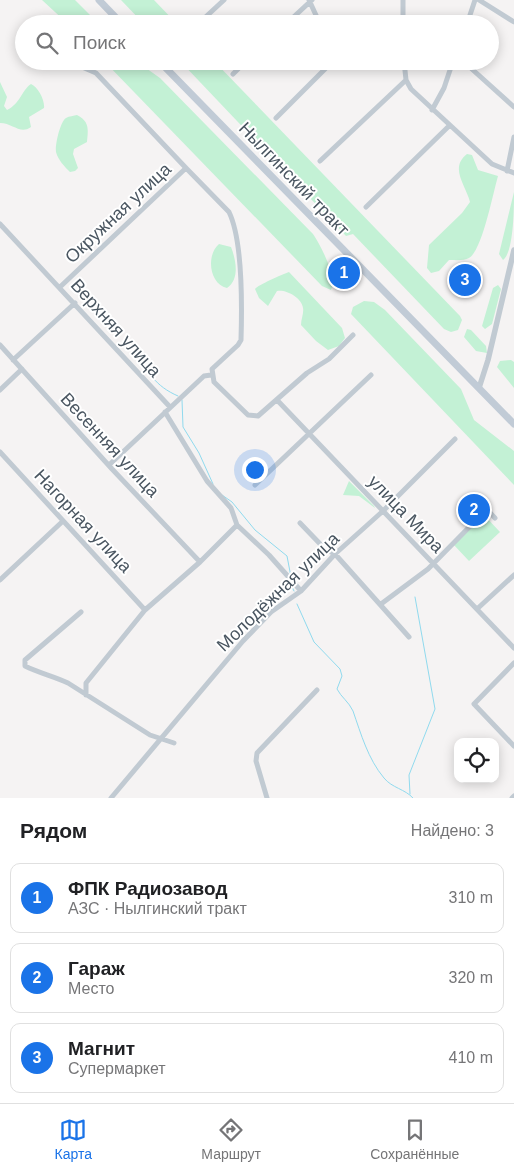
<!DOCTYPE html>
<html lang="ru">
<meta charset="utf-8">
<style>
body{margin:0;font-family:Arial,sans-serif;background:#f2f2f2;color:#202124}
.controls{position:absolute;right:15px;bottom:15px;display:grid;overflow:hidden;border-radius:10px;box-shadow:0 2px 12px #0003}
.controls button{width:45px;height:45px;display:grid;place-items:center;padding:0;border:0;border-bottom:1px solid #e0e0e0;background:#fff;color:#202124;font:25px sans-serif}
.you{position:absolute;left:254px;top:469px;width:18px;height:18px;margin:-12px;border:4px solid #fff;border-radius:50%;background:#1a73e8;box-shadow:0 0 0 8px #1a73e833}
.badge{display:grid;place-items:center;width:32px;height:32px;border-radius:50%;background:#1a73e8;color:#fff;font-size:16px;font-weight:700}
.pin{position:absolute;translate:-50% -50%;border:2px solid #fff;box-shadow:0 1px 5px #0006}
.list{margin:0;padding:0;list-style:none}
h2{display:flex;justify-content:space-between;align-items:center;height:65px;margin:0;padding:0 20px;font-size:21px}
h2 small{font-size:16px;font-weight:400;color:#757577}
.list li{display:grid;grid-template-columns:32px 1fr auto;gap:15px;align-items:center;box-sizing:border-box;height:70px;margin:0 10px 10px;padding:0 10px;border:1px solid #e0e0e0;border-radius:10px}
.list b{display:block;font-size:19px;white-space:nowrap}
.list p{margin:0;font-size:16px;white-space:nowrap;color:#757577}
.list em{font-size:16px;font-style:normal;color:#757577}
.icon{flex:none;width:28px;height:28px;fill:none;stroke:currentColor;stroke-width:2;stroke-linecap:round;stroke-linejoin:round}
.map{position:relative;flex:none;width:514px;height:798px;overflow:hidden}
.search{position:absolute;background:#fff;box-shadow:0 2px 12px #0003;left:15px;right:15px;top:15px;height:55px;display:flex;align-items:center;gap:12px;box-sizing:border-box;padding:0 18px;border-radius:28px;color:#757577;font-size:19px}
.sheet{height:305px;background:#fff}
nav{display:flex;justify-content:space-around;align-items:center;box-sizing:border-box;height:70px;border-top:1px solid #e0e0e0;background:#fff;font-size:14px;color:#757577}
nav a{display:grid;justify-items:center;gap:2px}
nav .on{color:#1a73e8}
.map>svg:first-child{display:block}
.green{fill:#c3f1d5}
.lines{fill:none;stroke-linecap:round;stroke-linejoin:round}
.stream{stroke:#90daee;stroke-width:1}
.minor{stroke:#c1cad2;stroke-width:5}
.tertiary{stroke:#c1cad2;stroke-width:5.5}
.secondary{stroke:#c1cbd6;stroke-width:7}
.labels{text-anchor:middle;stroke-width:4;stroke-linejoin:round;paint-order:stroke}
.street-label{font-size:18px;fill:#4a5661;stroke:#fff}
</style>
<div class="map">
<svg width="514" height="798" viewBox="0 0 514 798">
<rect width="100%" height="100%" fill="#f5f3f3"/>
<path class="green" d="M42 0H75L99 24H68Z
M121 0H154L177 24H144Z
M104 61H136L160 78 313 234C321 246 337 276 331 290L322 286Z
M180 61H214L460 316 462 320 458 330 451 332 444 329 353 234 346 236Z
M0 82 7 97 4 106 7 110C21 103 21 91 31 84 38 87 45 100 44 108L29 117 31 127C20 135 13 123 0 123Z
M77 115C90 122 88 129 87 142L74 149 73 154 78 168 75 171 70 172C65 167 58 160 56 152 55 145 60 122 66 118 69 116 74 116 77 115Z
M467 154 472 155 478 170 498 176C493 193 482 251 469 258 464 261 455 260 449 260L439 271 431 273 427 268 429 245 462 213 470 202C466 185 449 168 467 154Z
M514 192C514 207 514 252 503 260L499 254Z
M219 244 231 247C236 260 240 279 227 288 209 284 206 255 219 244Z
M289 272 342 328 345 338 339 346 328 350 316 341 301 325C301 319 304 313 303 308 302 298 286 289 277 291L268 306 259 298 255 289C258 285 283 274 289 272Z
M498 285 501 289 492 324 485 329 482 326 493 288Z
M364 301 374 302 385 310 461 389 474 420 514 451V485L351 314 353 307Z
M467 329 471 330 486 346 487 353 476 351 464 337Z
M511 360 514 362V388L497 367 500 361Z
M349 481 374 506 375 508 359 496 343 495Z
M484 515 500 532 469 561 453 544Z"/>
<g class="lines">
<path class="stream" d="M137 350C147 372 155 386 178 396
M182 400 183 427 199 453 213 484
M222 495 232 502 255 530 287 556 291 577
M292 587 294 591
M297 604 314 642 340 669 342 676 337 689C341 697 349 702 353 711 361 734 368 759 384 778 392 788 405 789 413 798
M410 794 409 775 435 709 415 597"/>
<path class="minor" d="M309 0 320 24
M403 0V24
M479 0 514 22
M198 24 224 0
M286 24 312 0
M392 24 403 20
M467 24 475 0
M404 61 406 80 411 89 492 164 514 173
M463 61 514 107
M233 74 246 61
M432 110 444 88 453 61
M276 118 333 61
M320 161 406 80
M186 168 229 212C243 241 242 307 241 340L238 345 212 369 214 382 248 415 258 416 307 373 329 359 353 335
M507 171 514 137
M366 207 449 126
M0 224 170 407
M60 287 186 168 96 73 68 61
M0 345 112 469 200 562
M13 360 75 303
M0 390 22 369
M277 400 514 648
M165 412 207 481 231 508 237 525 269 555 301 591
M0 452 145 610
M109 465 204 376 211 375
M255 485 371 375
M475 497 495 518
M300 523 325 549 335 554 409 637
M0 580 63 521
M381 604 428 569 486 510
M477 609 514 575
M81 612 25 660V666C39 673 53 676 68 683L150 735 174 743
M514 663 474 704 514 746
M86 695V683L145 610 200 562 237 525
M111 798 243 641 271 612 301 591 335 554 383 511 455 439
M267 798 256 761 257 753 317 690
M512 798 514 796"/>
<path class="tertiary" d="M479 388 488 360 514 250"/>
<path class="secondary" d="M99 0 122 24
M159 61 514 424"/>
</g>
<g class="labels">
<g class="street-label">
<text transform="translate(294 179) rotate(46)" y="6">Нылгинский тракт</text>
<text transform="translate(118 213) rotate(-43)" y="6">Окружная улица</text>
<text transform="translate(116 328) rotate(48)" y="6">Верхняя улица</text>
<text transform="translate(110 445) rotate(47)" y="6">Весенняя улица</text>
<text transform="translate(406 514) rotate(46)" y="6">улица Мира</text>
<text transform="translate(83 521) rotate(47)" y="6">Нагорная улица</text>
<text transform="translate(278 592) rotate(-44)" y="6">Молодёжная улица</text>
</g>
</g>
</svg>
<div class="controls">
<button><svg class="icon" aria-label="locate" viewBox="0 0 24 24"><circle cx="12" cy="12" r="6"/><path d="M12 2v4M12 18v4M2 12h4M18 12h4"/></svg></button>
</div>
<div class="you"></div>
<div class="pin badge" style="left:344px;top:273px">1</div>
<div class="pin badge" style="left:474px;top:510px">2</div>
<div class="pin badge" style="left:465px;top:280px">3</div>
<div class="search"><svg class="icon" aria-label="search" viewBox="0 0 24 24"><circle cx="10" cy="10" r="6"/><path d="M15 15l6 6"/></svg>Поиск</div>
</div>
<section class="sheet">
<h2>Рядом<small>Найдено: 3</small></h2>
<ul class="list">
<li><span class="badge">1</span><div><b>ФПК Радиозавод</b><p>АЗС · Нылгинский тракт</p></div><em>310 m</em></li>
<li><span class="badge">2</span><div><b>Гараж</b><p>Место</p></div><em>320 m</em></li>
<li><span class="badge">3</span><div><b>Магнит</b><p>Супермаркет</p></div><em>410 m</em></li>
</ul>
</section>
<nav>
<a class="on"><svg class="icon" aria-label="map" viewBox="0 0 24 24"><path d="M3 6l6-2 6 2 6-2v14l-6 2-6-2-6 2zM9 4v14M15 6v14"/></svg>Карта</a>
<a><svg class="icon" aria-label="directions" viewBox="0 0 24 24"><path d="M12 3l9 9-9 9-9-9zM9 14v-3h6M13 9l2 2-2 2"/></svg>Маршрут</a>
<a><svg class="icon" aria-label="saved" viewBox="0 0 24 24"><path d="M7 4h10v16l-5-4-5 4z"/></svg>Сохранённые</a>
</nav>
